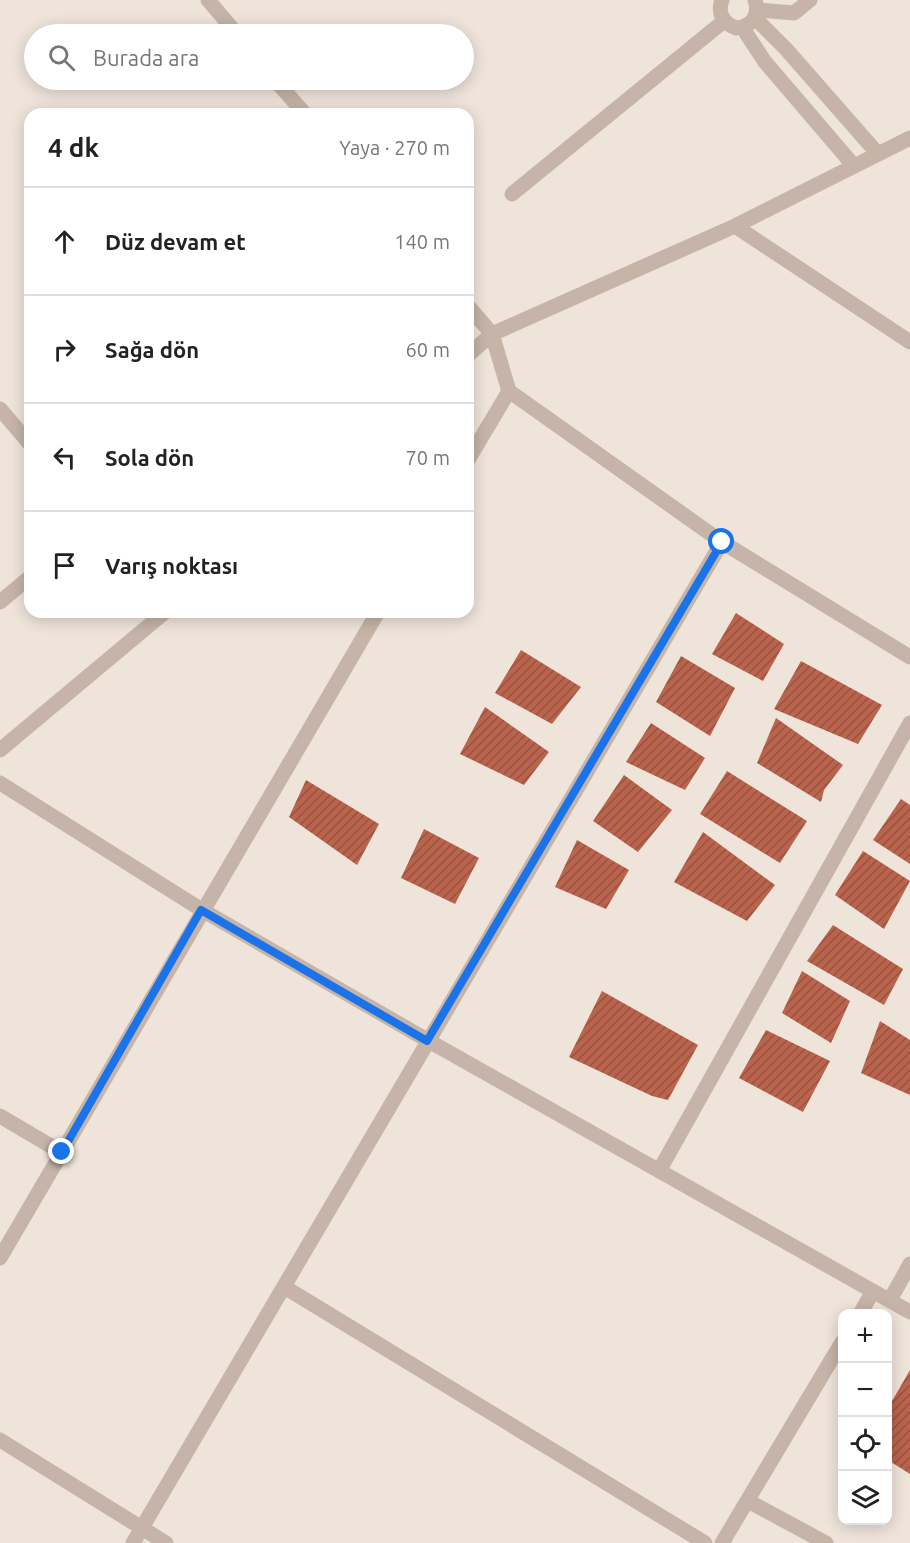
<!DOCTYPE html>
<html lang="tr">
<meta charset="utf-8">
<style>
body{margin:0;font-family:Ubuntu,sans-serif;background:#f6f6f6;color:#222}
.controls{position:absolute;right:18px;bottom:18px;display:grid;overflow:hidden;border-radius:12px;box-shadow:0 3px 15px #0003}
.controls button{width:54px;height:54px;display:grid;place-items:center;padding:0;border:0;border-bottom:2px solid #e0e0e0;background:#fff;color:#222;font:30px sans-serif}
.stop{position:absolute;width:18px;height:18px;margin:-14px;border:4px solid #1a73e8;border-radius:50%;background:#fff}
.stop.end{background:#1a73e8;border-color:#fff;box-shadow:0 2px 6px #0008}
.list{margin:0;padding:0;list-style:none}
h2{display:flex;justify-content:space-between;align-items:center;height:78px;margin:0;padding:0 24px;font-size:26px}
h2 small{font-size:20px;font-weight:400;color:#767676}
.list li{display:grid;grid-template-columns:39px 1fr auto;gap:18px;align-items:center;box-sizing:border-box;height:108px;padding:0 24px;border-top:2px solid #e0e0e0}
.list b{display:block;font-size:22px;white-space:nowrap}
.list em{font-size:20px;font-style:normal;color:#767676}
.icon{flex:none;width:33px;height:33px;fill:none;stroke:currentColor;stroke-width:2;stroke-linecap:round;stroke-linejoin:round}
.map{position:relative;flex:none;width:910px;height:1543px;overflow:hidden}
.search{position:absolute;background:#fff;box-shadow:0 3px 15px #0003;left:24px;top:24px;width:450px;height:66px;display:flex;align-items:center;gap:15px;box-sizing:border-box;padding:0 21px;border-radius:33px;color:#767676;font-size:22px}
.panel{position:absolute;background:#fff;box-shadow:0 3px 15px #0003;left:24px;top:108px;width:450px;height:510px;border-radius:18px}
.map>svg:first-child{display:block}
.building{fill:url(#building-hatch)}
.lines{fill:none;stroke-linecap:round;stroke-linejoin:round}
.minor{stroke:#c5b4a7;stroke-width:15}
.route{stroke:#1a73e8;stroke-width:8}
</style>
<div class="map">
<svg width="910" height="1543" viewBox="0 0 910 1543">
<defs>
<pattern id="building-hatch" width="6" height="6" patternUnits="userSpaceOnUse" patternTransform="scale(1.5)"><rect width="6" height="6" fill="#ba644d"/><path d="M-1 1l2-2M0 6l6-6M5 7l2-2" fill="none" stroke="#985340"/></pattern>
</defs>
<rect width="100%" height="100%" fill="#efe4da"/>
<path class="building" d="M736 613 784 644 763 681 712 654Z
M521 650 581 687 552 724 495 693Z
M681 656 735 688 710 736 656 702Z
M801 661 882 705 858 744 774 709Z
M485 707 549 752 524 785 460 754Z
M776 718 843 765 824 790 821 802 757 763Z
M651 723 705 758 685 790 626 762Z
M727 771 807 821 780 863 700 814Z
M624 775 672 810 638 852 593 821Z
M306 780 379 824 357 865 289 817Z
M901 799 910 805V864L873 840Z
M424 829 479 858 455 904 401 878Z
M703 832 775 885 747 921 674 882Z
M577 840 629 870 606 909 555 887Z
M863 851 910 881 884 929 835 895Z
M833 925 903 969 884 1005 807 961Z
M802 971 850 1001 831 1043 782 1013Z
M602 991 698 1045 668 1100 652 1096 569 1057Z
M880 1021 910 1040V1095L861 1073Z
M766 1030 830 1061 803 1112 739 1078Z
M910 1370V1474L888 1460V1408Z"/>
<g class="lines">
<path class="minor" d="M208 0 237 34
M722 0C717 13 723 23 736 28 752 27 760 15 755 0
M758 10 794 13 810 0
M755 18 786 49 878 154
M742 27 765 62 854 166
M275 80 305 114
M512 194 724 21
M735 226 910 342
M468 306 492 334 509 391 722 542 910 657
M468 355 492 334 735 226 910 138
M0 409 30 444
M468 460 509 391
M0 602 30 577
M0 750 165 612
M0 783 202 910 427 1040 910 1312
M0 1116 61 1152
M659 1171 910 723
M0 1258 378 612
M286 1288 705 1543
M890 1300 910 1264
M860 1314 873 1291
M0 1440 166 1543
M748 1501 826 1543
M133 1543 722 542
M722 1543 842 1342"/>
</g>
<g class="lines">
<path class="route" d="M62 1152 201 910 427 1041 722 542"/>
</g>
</svg>
<div class="controls">
<button>+</button>
<button>−</button>
<button><svg class="icon" aria-label="locate" viewBox="0 0 24 24"><circle cx="12" cy="12" r="6"/><path d="M12 2v4M12 18v4M2 12h4M18 12h4"/></svg></button>
<button><svg class="icon" aria-label="layers" viewBox="0 0 24 24"><path d="M12 4l9 5-9 5-9-5zM3 14l9 5 9-5"/></svg></button>
</div>
<div class="stop" style="left:722px;top:542px"></div>
<div class="stop end" style="left:62px;top:1152px"></div>
<div class="search"><svg class="icon" aria-label="search" viewBox="0 0 24 24"><circle cx="10" cy="10" r="6"/><path d="M15 15l6 6"/></svg>Burada ara</div>
<section class="panel">
<h2>4 dk<small>Yaya · 270 m</small></h2>
<ul class="list">
<li><svg class="icon" aria-label="ahead" viewBox="0 0 24 24"><path d="M12 20V5M6 11l6-6 6 6"/></svg><div><b>Düz devam et</b></div><em>140 m</em></li>
<li><svg class="icon" aria-label="right" viewBox="0 0 24 24"><path d="M7 20v-9h11M14 6l5 5-5 5"/></svg><div><b>Sağa dön</b></div><em>60 m</em></li>
<li><svg class="icon" aria-label="left" viewBox="0 0 24 24"><path d="M17 20v-9H6M10 6l-5 5 5 5"/></svg><div><b>Sola dön</b></div><em>70 m</em></li>
<li><svg class="icon" aria-label="arrive" viewBox="0 0 24 24"><path d="M6 21V4h12l-3 4 3 4H6"/></svg><div><b>Varış noktası</b></div></li>
</ul>
</section>
</div>
